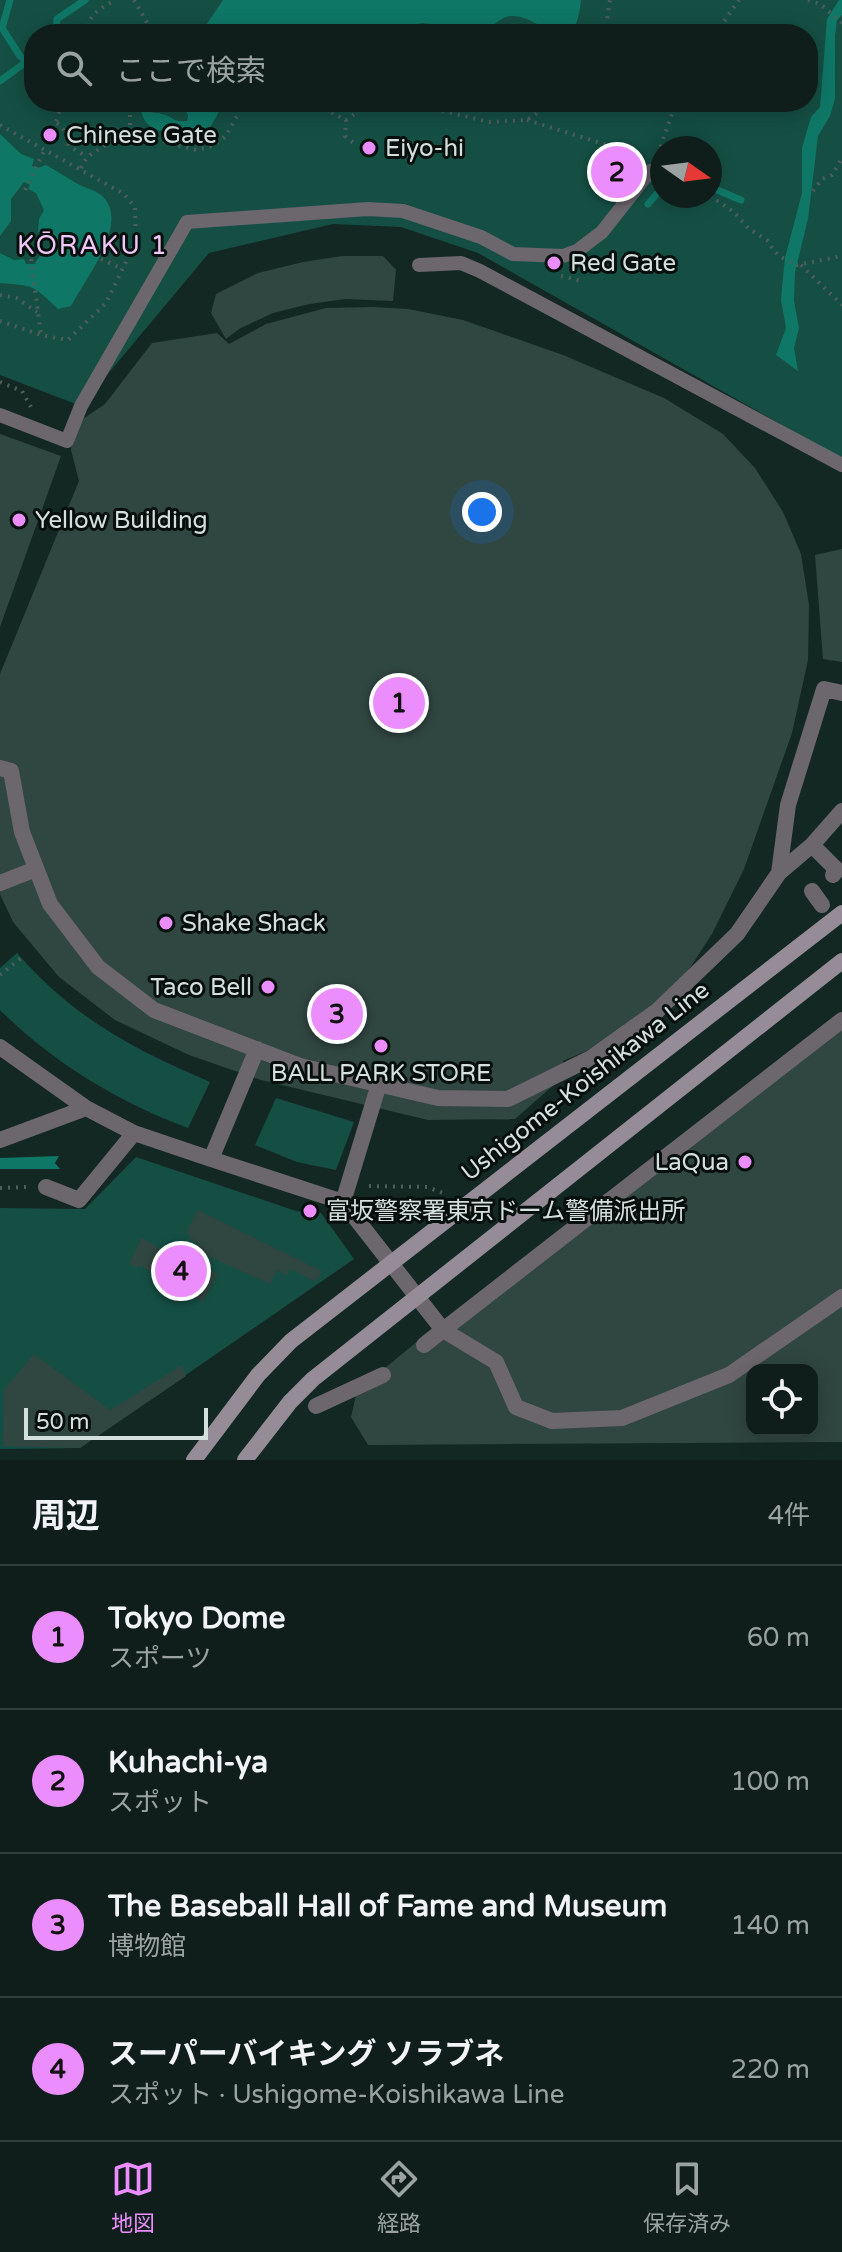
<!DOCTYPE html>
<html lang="ja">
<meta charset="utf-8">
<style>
body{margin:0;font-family:"Varela Round","Noto Sans JP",sans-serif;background:#1d2b27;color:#f1f3f6}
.controls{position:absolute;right:24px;bottom:24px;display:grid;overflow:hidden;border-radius:16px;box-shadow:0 4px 20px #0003}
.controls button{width:72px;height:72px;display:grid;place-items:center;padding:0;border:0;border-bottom:2px solid #2f3c39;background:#0f1e1a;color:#f1f3f6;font:40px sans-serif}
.compass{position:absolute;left:650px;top:136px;width:72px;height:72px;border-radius:50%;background:#0f1e1a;box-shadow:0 4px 20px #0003;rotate:104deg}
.scale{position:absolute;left:24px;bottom:20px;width:184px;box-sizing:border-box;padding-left:8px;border:4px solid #d4e0dd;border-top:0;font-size:22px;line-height:28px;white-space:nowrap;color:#d4e0dd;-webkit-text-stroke:6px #070f0d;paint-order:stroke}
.you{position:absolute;left:482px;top:512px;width:28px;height:28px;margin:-20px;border:6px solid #fff;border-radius:50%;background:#1a73e8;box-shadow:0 0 0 12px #1a73e833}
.badge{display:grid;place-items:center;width:52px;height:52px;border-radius:50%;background:#eb8dfc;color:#111;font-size:26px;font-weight:700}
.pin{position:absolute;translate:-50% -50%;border:4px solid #fff;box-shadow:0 2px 8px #0006}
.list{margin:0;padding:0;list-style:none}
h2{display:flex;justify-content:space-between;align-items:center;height:104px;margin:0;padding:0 32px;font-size:34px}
h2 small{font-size:26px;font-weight:400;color:#9ba2a2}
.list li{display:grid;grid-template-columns:52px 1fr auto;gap:24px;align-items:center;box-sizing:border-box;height:144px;padding:0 32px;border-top:2px solid #2f3c39}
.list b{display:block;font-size:30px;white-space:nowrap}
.list p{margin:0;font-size:26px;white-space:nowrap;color:#9ba2a2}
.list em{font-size:26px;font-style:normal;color:#9ba2a2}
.icon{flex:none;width:44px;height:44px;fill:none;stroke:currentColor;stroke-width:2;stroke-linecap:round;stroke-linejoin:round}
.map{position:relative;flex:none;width:842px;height:1460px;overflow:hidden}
.search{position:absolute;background:#0f1e1a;box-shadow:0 4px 20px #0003;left:24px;right:24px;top:24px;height:88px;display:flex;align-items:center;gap:20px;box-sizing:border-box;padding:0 28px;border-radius:32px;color:#9ba2a2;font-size:30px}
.sheet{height:680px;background:#0f1e1a}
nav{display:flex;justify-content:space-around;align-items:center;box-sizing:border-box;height:112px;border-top:2px solid #2f3c39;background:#0f1e1a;font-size:22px;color:#9ba2a2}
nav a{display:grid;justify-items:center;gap:4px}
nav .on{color:#eb8dfc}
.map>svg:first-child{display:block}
.green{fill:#154f44;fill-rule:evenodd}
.water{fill:#0f7766}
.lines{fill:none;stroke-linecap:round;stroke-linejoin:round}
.stream{stroke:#0f7766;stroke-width:7}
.building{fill:#304640;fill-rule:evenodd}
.path{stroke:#4e5f5b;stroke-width:4;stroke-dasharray:2 6;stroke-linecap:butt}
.service{stroke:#6c666d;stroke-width:14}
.pedestrian{stroke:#6c666d;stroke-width:16}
.secondary{stroke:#958c97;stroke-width:16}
.poi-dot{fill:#eb8dfc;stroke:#070f0d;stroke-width:3}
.labels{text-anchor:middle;stroke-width:6;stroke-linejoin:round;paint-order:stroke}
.poi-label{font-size:24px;fill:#d4e0dd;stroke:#070f0d;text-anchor:start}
.street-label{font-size:24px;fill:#d4e0dd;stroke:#070f0d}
.neighbourhood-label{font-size:26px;letter-spacing:2px;fill:#f0c7f8;stroke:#070f0d}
</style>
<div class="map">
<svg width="842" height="1460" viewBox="0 0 842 1460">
<rect width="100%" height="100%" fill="#142823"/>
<path class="green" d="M0 0H842V459L478 253 401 227 333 224 209 253 81 406 0 375ZM34 34H808V102H34ZM662 148H710V196H662Z
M17 953C74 1018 131 1048 210 1082L188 1128C120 1103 52 1062 0 1010V968Z
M276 1098 354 1122 336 1170 297 1162 255 1145Z
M136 1157 296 1211 321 1213 354 1259 80 1448 0 1449V1208L85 1209Z"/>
<path class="water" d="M223 0H581C574 69 540 13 511 16 505 16 499 21 493 25L494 34H464L446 26 422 23 404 28 402 34H200Z
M839 0H842V15L837 20 835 35V98L830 116 818 136 808 219 795 272 794 301 799 328 794 348 798 371 776 355 786 328 781 300 782 287 785 258 802 193V148L811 117 820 107 827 19Z
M181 102H221L218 114 204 137H188L185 128 170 126 160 131C148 126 143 122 141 109 151 114 161 112 168 116 178 121 173 121 187 121L188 115Z
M0 134 21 154 34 159 32 166 38 168 46 165C57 171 67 178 78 184 85 188 95 190 101 195 132 221 85 279 71 306L58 309C32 285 37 286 0 283V253L14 260 24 259 26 264H35C40 252 50 249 55 237L38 232 39 219 44 210 36 193 28 189 30 185 24 182 11 199V221L0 236Z
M59 1156 55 1163 60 1169H0V1158Z"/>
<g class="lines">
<path class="stream" d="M10 0 2 28 20 56 34 69
M56 34 57 19 85 0
M0 81 26 62
M710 187 741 200
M648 204 662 188"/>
</g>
<path class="building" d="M48 124 61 133 53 146 40 137Z
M605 163 632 169 629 182 602 175Z
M342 256H383L396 270 393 301 346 299 309 304 273 313 239 329 226 339 211 313 216 294 258 273 303 262Z
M373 307 408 309 463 320 563 355 664 398 723 434 755 468 783 512 801 554 809 605 808 660 792 733 744 869 712 934 680 983 611 1040 563 1061 564 1076 515 1119 428 1120 261 1080 189 1055 115 1020 59 977 13 922 0 894V674L79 481 71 450 74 425 105 404 152 343 217 333 229 344 266 324 326 308Z
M0 434 61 456 0 627Z
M842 549V662L823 659 815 555Z
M842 1013V1442L368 1445 351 1417 357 1391 419 1340ZM752 1370H812V1430H752Z
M198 1210 322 1271 316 1282 290 1269 287 1275 277 1270 270 1284 197 1251 200 1244 189 1239 190 1235 186 1233Z
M142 1237 172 1258 173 1253 184 1255 218 1274 203 1302 179 1291 182 1299 173 1303 163 1277 138 1265 137 1268 129 1264Z
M34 1354 110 1410 182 1365 186 1376 80 1448 3 1446 4 1390Z"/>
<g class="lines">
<path class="path" d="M134 0 149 26 145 34
M808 0 820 4 842 23
M86 34C86 16 102 7 116 0
M605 34 610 0
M715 34 739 0
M320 102 325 109 346 120 371 102
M430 102 435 109 489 122 527 120 553 102
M468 102 471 115
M346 120 345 136 357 146
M527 120 639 155
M57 123 63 129 69 146 87 157
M0 125 124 194 135 207 136 241 106 303 68 340 41 335 0 321
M54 129 62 102
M130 133V102
M658 154 676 102
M81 168 87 157 110 142 130 133 197 150 212 146 225 137 245 102
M25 190 45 149
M813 191 822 179 832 175 842 158
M710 196 734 212 748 228 768 241 774 251 781 257 797 265 842 256
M31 259 41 335
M101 259 123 269
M801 265 842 305
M561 276 581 281
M0 295 16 298 37 312
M0 382 22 391 31 407
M0 975 21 958
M369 1186 427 1187 443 1193
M0 1188 26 1187"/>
<path class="service" d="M419 265 461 263 480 271 842 465
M0 415 67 441 81 406 187 222 368 209 403 211 481 237 513 254 563 256 577 251 602 232 650 171"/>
<path class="pedestrian" d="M0 768 11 771 22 832 50 904 98 967 154 1010 300 1066 438 1098 508 1099 591 1058 657 1011 737 934 779 873 812 845 842 811
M812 845 837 870 833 875
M779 873 788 805 824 689 842 693
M0 883 36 869
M812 891 822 905
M842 1020 443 1330 496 1362 516 1407 552 1421 622 1418 729 1375 842 1297
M0 1047 86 1108 134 1133 211 1159
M257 1049 211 1159 343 1202 443 1330 424 1345
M0 1140 86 1108
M46 1187 79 1200 134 1133
M343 1202 379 1084
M316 1406 383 1375"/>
<path class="secondary" d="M194 1460 258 1375 291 1341 842 913
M245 1460 290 1402 313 1379 842 961"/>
</g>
<g class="poi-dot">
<circle cx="50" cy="135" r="8"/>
<circle cx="369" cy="148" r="8"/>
<circle cx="554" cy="263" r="8"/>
<circle cx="19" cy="520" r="8"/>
<circle cx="166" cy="923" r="8"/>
<circle cx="268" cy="987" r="8"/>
<circle cx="381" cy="1046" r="8"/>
<circle cx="745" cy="1162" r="8"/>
<circle cx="310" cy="1211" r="8"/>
</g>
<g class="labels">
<g class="poi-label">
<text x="66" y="143">Chinese Gate</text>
<text x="385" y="156">Eiyo-hi</text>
<text x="570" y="271">Red Gate</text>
<text x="35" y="528">Yellow Building</text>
<text x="182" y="931">Shake Shack</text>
<text x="252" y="995" text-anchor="end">Taco Bell</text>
<text x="381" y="1081" text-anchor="middle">BALL PARK STORE</text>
<text x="729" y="1170" text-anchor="end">LaQua</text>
<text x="326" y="1219">富坂警察署東京ドーム警備派出所</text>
</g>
<g class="street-label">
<text transform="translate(585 1081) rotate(-38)" y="8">Ushigome-Koishikawa Line</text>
</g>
<g class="neighbourhood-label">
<text x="93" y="254">KŌRAKU 1</text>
</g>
</g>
</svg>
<div class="controls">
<button><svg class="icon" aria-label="locate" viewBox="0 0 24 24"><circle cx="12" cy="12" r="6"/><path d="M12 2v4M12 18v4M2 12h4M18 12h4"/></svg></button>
</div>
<svg class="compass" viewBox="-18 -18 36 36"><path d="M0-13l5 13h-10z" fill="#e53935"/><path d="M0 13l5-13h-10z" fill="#9ba2a2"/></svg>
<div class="scale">50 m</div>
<div class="you"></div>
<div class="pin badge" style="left:399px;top:703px">1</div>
<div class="pin badge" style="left:617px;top:172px">2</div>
<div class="pin badge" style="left:337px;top:1014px">3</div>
<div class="pin badge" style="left:181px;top:1271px">4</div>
<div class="search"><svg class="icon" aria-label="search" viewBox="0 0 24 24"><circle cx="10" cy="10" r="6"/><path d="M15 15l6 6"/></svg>ここで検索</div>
</div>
<section class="sheet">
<h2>周辺<small>4件</small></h2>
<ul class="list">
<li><span class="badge">1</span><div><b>Tokyo Dome</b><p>スポーツ</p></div><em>60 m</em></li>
<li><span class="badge">2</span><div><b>Kuhachi-ya</b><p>スポット</p></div><em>100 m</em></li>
<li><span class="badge">3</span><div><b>The Baseball Hall of Fame and Museum</b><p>博物館</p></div><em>140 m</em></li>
<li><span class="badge">4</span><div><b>スーパーバイキング ソラブネ</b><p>スポット · Ushigome-Koishikawa Line</p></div><em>220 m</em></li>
</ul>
</section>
<nav>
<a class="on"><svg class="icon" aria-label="map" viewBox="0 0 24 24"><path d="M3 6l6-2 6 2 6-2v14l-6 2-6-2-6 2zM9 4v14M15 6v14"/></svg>地図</a>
<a><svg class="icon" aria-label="directions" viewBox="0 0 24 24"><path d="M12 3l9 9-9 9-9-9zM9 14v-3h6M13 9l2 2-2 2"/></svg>経路</a>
<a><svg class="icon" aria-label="saved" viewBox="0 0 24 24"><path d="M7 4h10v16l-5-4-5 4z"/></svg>保存済み</a>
</nav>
